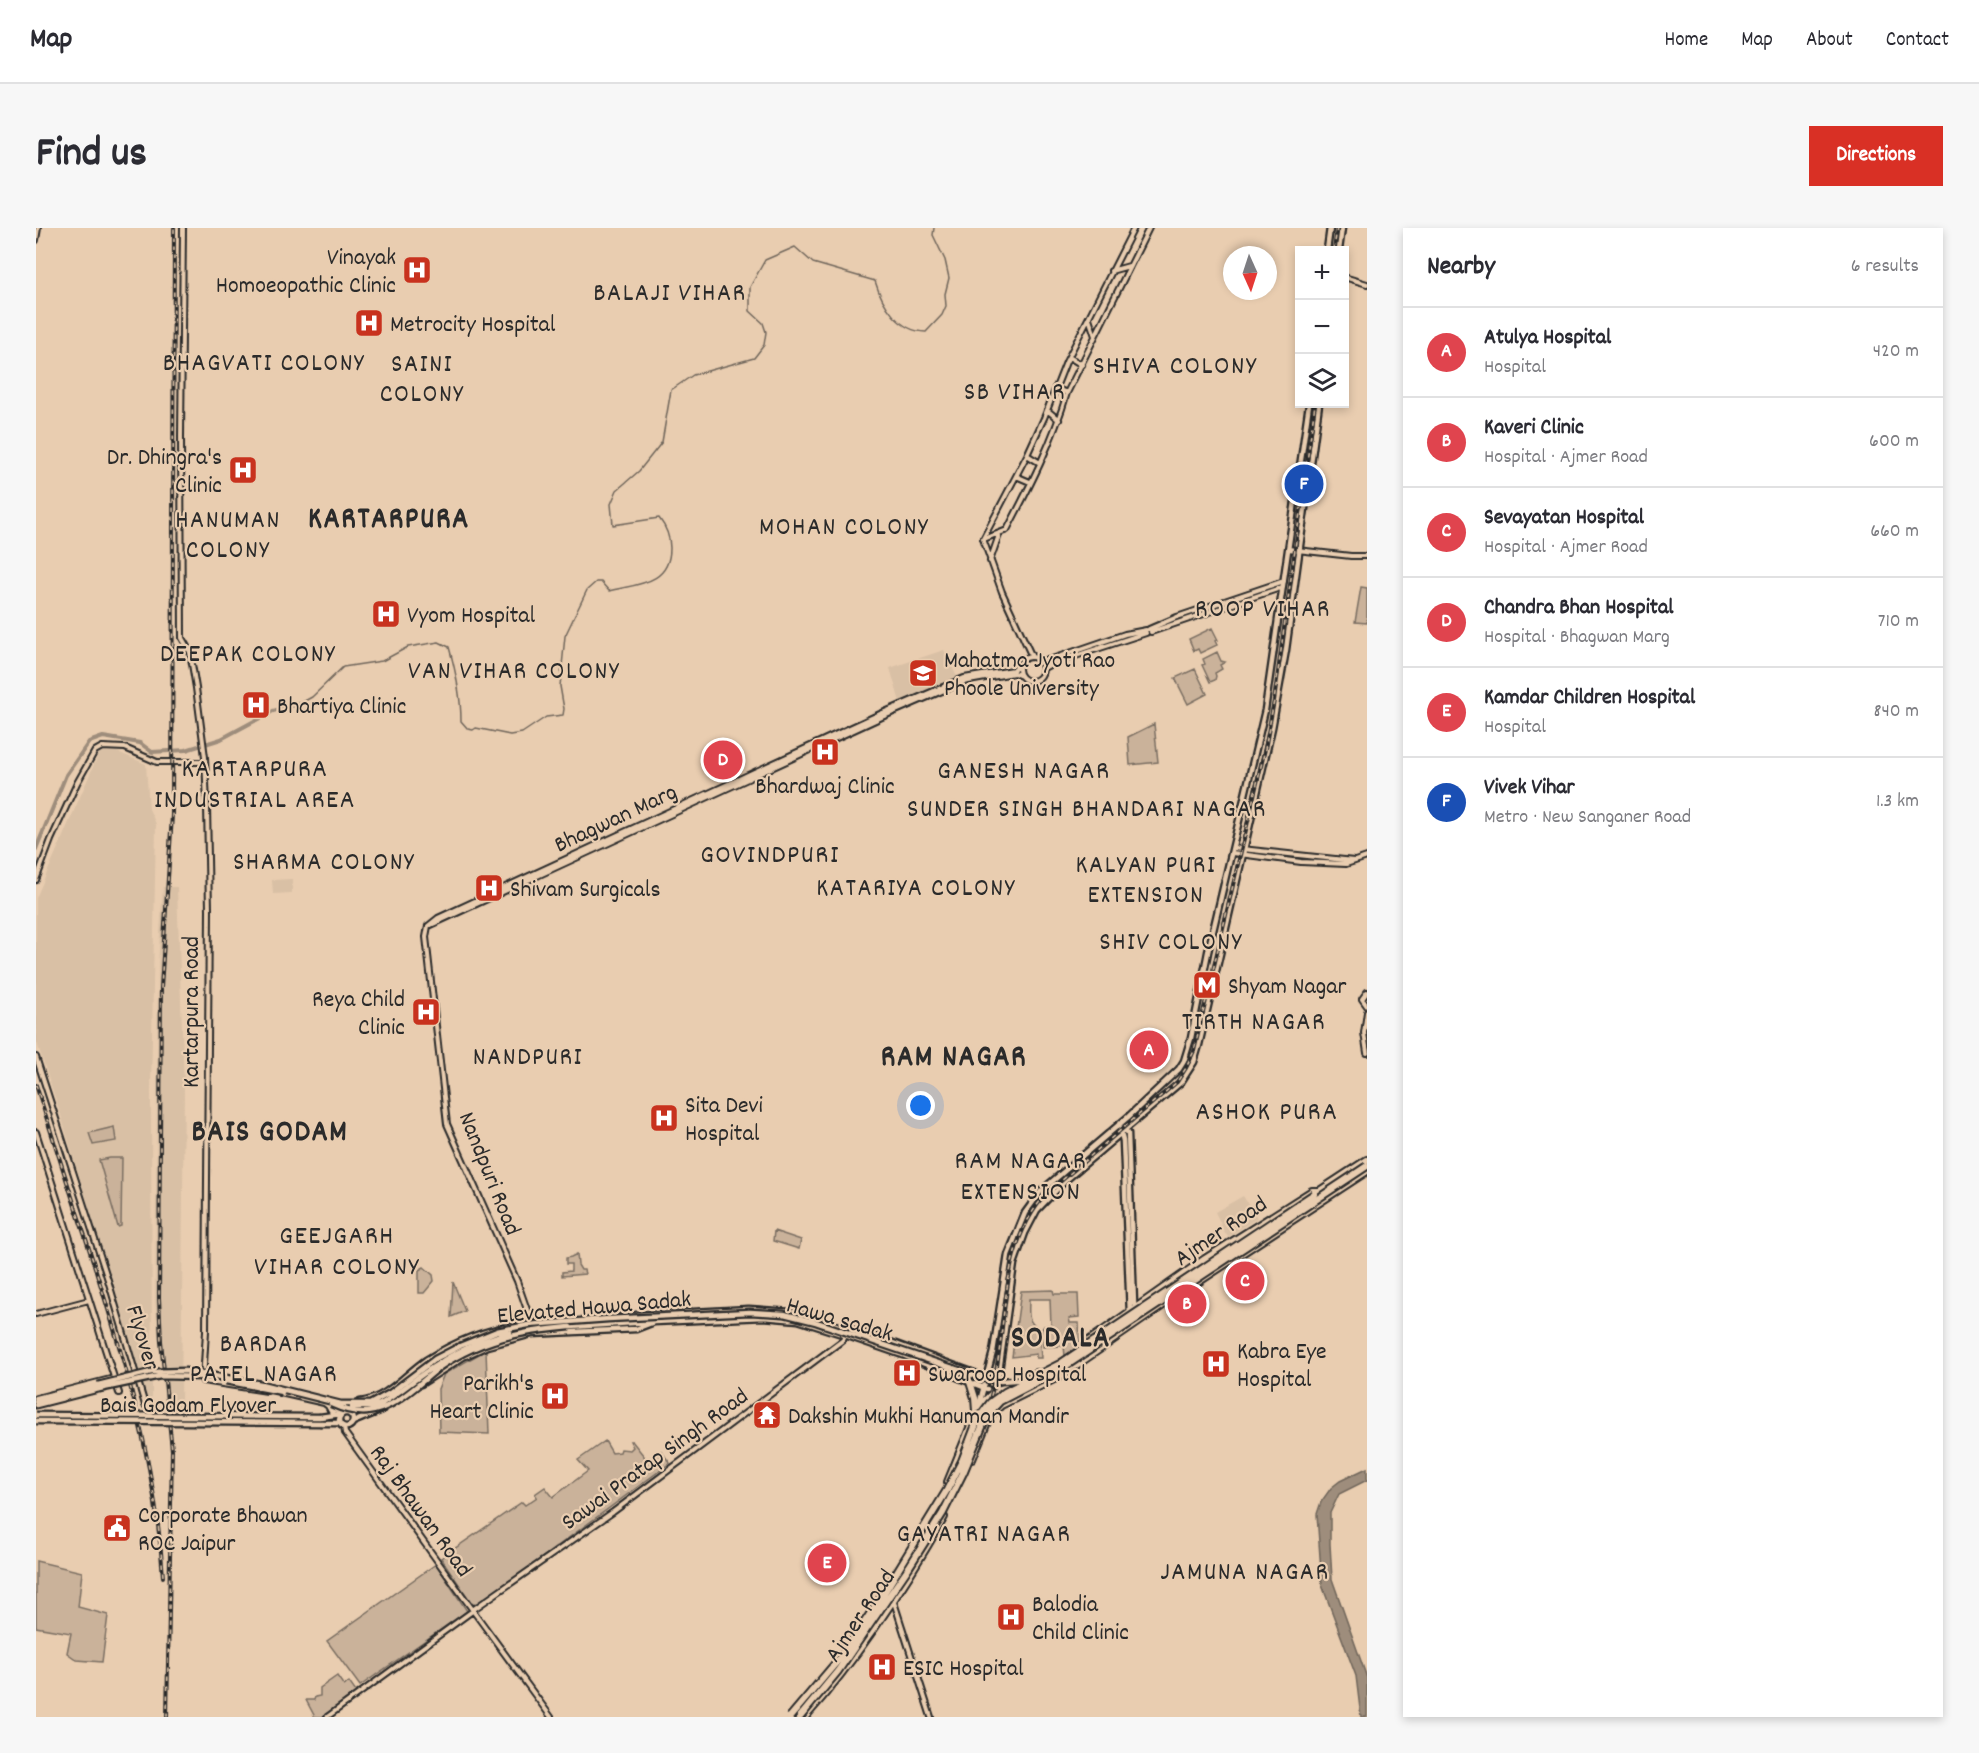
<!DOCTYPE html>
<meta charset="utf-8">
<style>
body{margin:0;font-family:Dekko,sans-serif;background:#f7f7f7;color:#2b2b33}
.controls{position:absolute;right:18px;top:18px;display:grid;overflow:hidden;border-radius:0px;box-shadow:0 3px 9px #0003}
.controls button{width:54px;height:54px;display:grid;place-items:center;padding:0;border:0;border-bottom:2px solid #e1e1e2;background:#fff;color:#2b2b33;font:30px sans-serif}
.compass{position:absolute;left:1187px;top:18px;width:54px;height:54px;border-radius:50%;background:#fff;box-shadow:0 3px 9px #0003;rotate:177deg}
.you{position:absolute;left:885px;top:878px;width:21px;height:21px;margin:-15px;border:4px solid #fff;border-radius:50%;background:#1a73e8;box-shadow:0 0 0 9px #1a73e833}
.badge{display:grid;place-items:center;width:39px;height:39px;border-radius:50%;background:#d93025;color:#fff;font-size:20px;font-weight:700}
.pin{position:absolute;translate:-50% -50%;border:3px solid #fff;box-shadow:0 2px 6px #0006}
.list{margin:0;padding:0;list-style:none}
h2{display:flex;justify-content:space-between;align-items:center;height:78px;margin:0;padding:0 24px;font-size:26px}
h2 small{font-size:20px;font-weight:400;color:#7c7c81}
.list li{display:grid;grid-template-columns:39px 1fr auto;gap:18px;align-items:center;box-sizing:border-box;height:90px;padding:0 24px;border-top:2px solid #e1e1e2}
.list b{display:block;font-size:22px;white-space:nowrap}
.list p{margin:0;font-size:20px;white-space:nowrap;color:#7c7c81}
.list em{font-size:20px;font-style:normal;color:#7c7c81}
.icon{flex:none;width:33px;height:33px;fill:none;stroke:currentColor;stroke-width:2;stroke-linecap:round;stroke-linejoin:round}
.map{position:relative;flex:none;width:1331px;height:1489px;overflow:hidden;border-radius:0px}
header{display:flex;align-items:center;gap:36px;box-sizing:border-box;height:84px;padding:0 30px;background:#fff;border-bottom:2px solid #e1e1e2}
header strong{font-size:28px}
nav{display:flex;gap:33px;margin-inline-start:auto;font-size:21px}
.intro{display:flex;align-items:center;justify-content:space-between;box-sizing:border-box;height:144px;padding:0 36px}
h1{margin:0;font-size:42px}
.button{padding:15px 27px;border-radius:0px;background:#d93025;color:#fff;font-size:21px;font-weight:700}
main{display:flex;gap:36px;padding:0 36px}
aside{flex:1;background:#fff;border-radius:0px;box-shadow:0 3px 9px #0003}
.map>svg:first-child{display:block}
.built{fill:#d9c0a5}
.green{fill:#cab29a;stroke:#7a6e62;stroke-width:1.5}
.water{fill:#9e8d7b;stroke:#70665b;stroke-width:1.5}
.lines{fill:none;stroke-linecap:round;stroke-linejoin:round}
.stream{stroke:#70665b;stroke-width:1.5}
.canal{stroke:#9e8d7b;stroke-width:4}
.minor-casing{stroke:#2b2b2b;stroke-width:8}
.major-casing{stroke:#2b2b2b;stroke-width:9}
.highway-casing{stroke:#2b2b2b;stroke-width:10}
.minor{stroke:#e9cdb0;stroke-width:4}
.major{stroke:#e9cdb0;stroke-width:4.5}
.highway{stroke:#e9cdb0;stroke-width:6}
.rail-casing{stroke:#2b2b2b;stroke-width:4}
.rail{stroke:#e9cdb0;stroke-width:1.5;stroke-dasharray:4.5;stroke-linecap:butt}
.major-bridge-casing{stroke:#2b2b2b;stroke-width:9;stroke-linecap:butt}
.highway-bridge-casing{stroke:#2b2b2b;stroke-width:10;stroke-linecap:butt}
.major-bridge{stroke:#e9cdb0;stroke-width:4.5}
.highway-bridge{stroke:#e9cdb0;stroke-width:6}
.labels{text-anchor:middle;stroke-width:4.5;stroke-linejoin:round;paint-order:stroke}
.poi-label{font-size:24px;fill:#2b2b2b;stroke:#e9cdb0;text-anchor:start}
.street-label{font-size:24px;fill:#2b2b2b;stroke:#e9cdb0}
.neighbourhood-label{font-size:26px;letter-spacing:1.5px;fill:#2b2b2b;stroke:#e9cdb0}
.quarter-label{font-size:27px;letter-spacing:1.5px;fill:#2b2b2b;stroke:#e9cdb0}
.district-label{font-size:30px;font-weight:bold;letter-spacing:1.5px;fill:#2b2b2b;stroke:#e9cdb0}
</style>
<header>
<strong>Map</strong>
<nav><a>Home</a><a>Map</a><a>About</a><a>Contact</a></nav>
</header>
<div class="intro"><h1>Find us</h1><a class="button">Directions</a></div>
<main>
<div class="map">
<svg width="1331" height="1489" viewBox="0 0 1331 1489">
<rect width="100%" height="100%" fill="#e9cdb0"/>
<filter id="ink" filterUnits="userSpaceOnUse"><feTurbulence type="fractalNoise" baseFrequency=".0167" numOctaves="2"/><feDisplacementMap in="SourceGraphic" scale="12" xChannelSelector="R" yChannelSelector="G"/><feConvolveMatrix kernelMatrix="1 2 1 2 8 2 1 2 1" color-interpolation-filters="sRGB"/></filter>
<g filter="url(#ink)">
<path class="built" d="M908 422 921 449 864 474 854 440Z
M64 523H79L110 536 113 581 120 596 115 863 116 1166V1169L112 1171 109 1170 26 891 0 812V670Z
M256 651V665L237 666 236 652Z
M127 659H141L148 858 145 1183H129L119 1073 122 737Z
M1207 968 1221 990 1192 1009 1184 997 1185 996 1179 984Z"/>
<path class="green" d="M1325 359 1331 360V395L1319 394Z
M1176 400 1182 412 1179 413 1181 417 1164 425 1162 421 1158 423 1153 411Z
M1181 424 1185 433 1189 434 1184 437 1186 441 1179 445 1180 448 1179 452 1174 454 1166 437 1169 436 1167 431Z
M1159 441 1171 466 1152 476 1139 450Z
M1118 496 1122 534 1094 537 1092 509Z
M78 899 80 913 57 917 53 905Z
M74 930H86L85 998 82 999 63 932Z
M738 1003 765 1012 763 1021 737 1013Z
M541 1026 542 1037 545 1042H548L549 1046 526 1048V1044L535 1043V1036H530V1030L535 1029Z
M388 1039 397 1047 398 1053 388 1065H383V1042Z
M417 1054 429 1083 415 1089Z
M1017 1062 1018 1066H1042L1043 1089 1033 1090 1034 1095H1043L1044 1117 1029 1128 1028 1118 1007 1119 1006 1101 1008 1098 1015 1097 1014 1071H993C993 1086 990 1093 1003 1101L1005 1130H1000V1126L976 1129 985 1063Z
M450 1122 453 1206 403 1204 402 1161 408 1146Z
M569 1213 576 1225 584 1224 585 1221 594 1222 597 1219 594 1213H596L611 1232 625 1223 634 1235 446 1374 441 1376 435 1374 405 1330 486 1274 489 1277 501 1269 499 1266 509 1259 517 1269 552 1243 542 1232Z
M0 1333 46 1344 42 1379 72 1387 66 1434 41 1432 31 1425 35 1405 0 1399Z
M400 1336 431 1383 324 1458 291 1413Z
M301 1448 308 1458 313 1454 320 1464 286 1489H279L270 1472H278L279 1469 284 1468V1460Z"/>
<path class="water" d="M1331 1240V1252L1303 1266 1294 1285V1316L1296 1351 1331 1450V1489H1325L1320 1448 1286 1357 1281 1286 1285 1274 1295 1260 1304 1253Z"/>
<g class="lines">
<path class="stream" d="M263 476 276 469 307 439 346 433 372 419 403 414 413 419C420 444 425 467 425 493L432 501 437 502 440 500 474 507 486 505 510 489 527 487 528 481 524 458 529 408 551 362 560 354H565L573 363C600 356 634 357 634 320 634 308 630 299 623 290L577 297 575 276 581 262 603 243 626 214 635 162 657 147 718 130 728 117 730 104 727 95 714 83V59L729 32 759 19 777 35 839 53C846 76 863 104 890 104L906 87 910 78 909 66 913 50 909 32 897 7 898 0"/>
<path class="canal" d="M0 621 30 547 53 514 67 509 104 515 116 524 150 522 185 511 237 483 263 476"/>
<g class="minor-casing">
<path id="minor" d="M147 0 145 209 146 410 154 424 160 460 169 529 171 578 173 682 171 952 170 1103 167 1153 231 1163
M0 12 2 0
M1075 43 1093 38
M1308 49 1331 56
M1053 90 1059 108
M1033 129 1046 137
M1019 160 1031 165
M1011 182 1023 192
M991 227 1004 235
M980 248 994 254
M948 311 971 302C994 258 1017 213 1031 165L1113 0
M1252 321 1315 328H1331
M954 333 963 307
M1113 401 1141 389 1248 353
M1115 404 1247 359
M983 441a12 12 0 1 1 24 0a12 12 0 1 1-24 0Z
M996 429 966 364 947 311 991 227 1008 190 1030 134 1098 0
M1004 432H1013L1089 406 1110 402
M1008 440 1015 436 1110 405
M1197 620 1318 633
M1196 625 1265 634 1310 636 1331 629
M0 652 15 612 41 555 59 523 66 519 89 520 121 534H169
M395 697 846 489 927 454 978 445 985 448
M392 698 402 690 844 486 928 450 977 442 983 438
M392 698 390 709 411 896 481 1053 496 1096
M1331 764 1326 771 1331 778
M1331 784 1328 805 1331 825
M0 829 72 1052 109 1177 120 1187
M0 904 83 1165
M0 1086 53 1072
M244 1165 288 1175 292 1178 297 1187
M0 1170 78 1150
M294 1182 309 1183
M308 1199 309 1205 436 1381
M857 1371 895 1489
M438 1381 577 1284 807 1112 810 1106
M438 1384 515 1489
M291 1489 435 1384"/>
</g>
<g class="major-casing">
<path id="major" d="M1291 22 1294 0
M1303 22 1306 0
M1083 896 1087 913 1094 1086
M1087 900 1092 905 1098 1076 1100 1081
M582 1088 713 1081 755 1084 838 1108 952 1150
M534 1099 613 1094
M474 1104 496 1100
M385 1156 427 1129 451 1118 496 1106 600 1101 618 1094 728 1089 762 1092 809 1107 864 1126 951 1161
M956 1163 961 1156 962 1150 978 1036 989 1005 1001 982 1031 951 1145 854 1158 834 1163 817 1236 500 1250 422 1283 176
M0 1173 62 1157
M324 1174C352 1170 368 1147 390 1132 426 1109 465 1096 507 1094
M0 1177 63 1161
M943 1177 957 1124 972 1027 989 985 1005 963 1092 889 1143 841 1148 833 1155 810 1172 724 1229 482 1273 176
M303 1192a7 7 0 1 1 14 0a7 7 0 1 1-14 0Z
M284 1189 305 1186
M317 1194 346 1182
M285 1195H303"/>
</g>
<g class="highway-casing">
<path id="highway" d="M1279 966 1331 932
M1047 1117 1169 1031 1276 963H1282
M934 1154 939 1170 940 1183
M936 1231 953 1189 965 1177 1022 1149 1039 1138 1136 1071 1331 943
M912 1254 943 1178 958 1164 1000 1145
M769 1489C823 1428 868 1359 908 1289"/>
</g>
<use href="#minor" class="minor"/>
<use href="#major" class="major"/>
<use href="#highway" class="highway"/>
<g class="rail-casing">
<path id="rail" d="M1298 22 1301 0
M0 857C16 907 32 958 49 1008 85 1120 120 1231 127 1349
M131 1489 136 1222 125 1113 123 1070 125 760 136 587 138 0
M760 1489C803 1441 839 1389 873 1335 903 1286 933 1236 951 1181 975 1110 957 1024 1011 965L1141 854 1150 840 1158 823 1229 521 1238 473 1279 176"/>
</g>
<use href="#rail" class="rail"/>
<g class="major-bridge-casing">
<path id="major-bridge" d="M190 1153 246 1164
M62 1157 115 1144 149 1143 225 1156 305 1176H334L354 1165 399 1131 424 1118 461 1103 492 1097 572 1091 714 1084 748 1086 780 1094 949 1151 965 1153 992 1151
M63 1161 124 1148 167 1149
M295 1176C306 1181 319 1185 331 1184 358 1182 383 1155 404 1139 414 1132 425 1126 436 1121 467 1107 500 1102 534 1099
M316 1179H335L345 1176C365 1164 382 1148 402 1136 424 1121 449 1112 474 1104
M0 1187 284 1189
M0 1193 285 1195"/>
</g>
<g class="highway-bridge-casing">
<path id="highway-bridge" d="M754 1489 809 1424 848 1365 911 1262 926 1233 942 1191 954 1175 969 1164 1024 1136 1278 966
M764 1489 802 1443 873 1339 907 1285 927 1245 951 1187 964 1173 1022 1143 1331 938"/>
</g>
<use href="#major-bridge" class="major-bridge"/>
<use href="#highway-bridge" class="highway-bridge"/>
</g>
</g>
<defs>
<g id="hospital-square" transform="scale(1.5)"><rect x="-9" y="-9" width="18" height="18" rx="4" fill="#c8321e" stroke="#e9cdb0"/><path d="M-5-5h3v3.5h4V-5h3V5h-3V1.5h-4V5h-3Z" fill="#fff"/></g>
<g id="university-square" transform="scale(1.5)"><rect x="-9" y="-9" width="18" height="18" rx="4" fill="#c8321e" stroke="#e9cdb0"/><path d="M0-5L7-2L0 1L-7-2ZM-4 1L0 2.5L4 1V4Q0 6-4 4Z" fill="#fff"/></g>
<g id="metro-square" transform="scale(1.5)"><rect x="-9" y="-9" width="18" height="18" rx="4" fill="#c8321e" stroke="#e9cdb0"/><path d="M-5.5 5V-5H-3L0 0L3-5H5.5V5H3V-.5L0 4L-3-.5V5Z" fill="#fff"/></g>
<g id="temple-square" transform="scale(1.5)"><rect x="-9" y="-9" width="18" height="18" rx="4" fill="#c8321e" stroke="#e9cdb0"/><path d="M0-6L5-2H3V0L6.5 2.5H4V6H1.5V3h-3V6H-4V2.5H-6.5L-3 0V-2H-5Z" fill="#fff"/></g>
<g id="civic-square" transform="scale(1.5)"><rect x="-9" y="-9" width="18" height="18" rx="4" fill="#c8321e" stroke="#e9cdb0"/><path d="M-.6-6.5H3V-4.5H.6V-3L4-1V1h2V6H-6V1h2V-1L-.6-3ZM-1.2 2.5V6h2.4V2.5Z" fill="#fff"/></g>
</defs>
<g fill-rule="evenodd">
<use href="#hospital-square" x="381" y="42"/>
<use href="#hospital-square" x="333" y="95"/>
<use href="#hospital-square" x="207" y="242"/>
<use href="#hospital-square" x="350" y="386"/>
<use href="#university-square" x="887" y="445"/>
<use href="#hospital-square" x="220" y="477"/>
<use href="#hospital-square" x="789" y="524"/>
<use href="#hospital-square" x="453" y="660"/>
<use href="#metro-square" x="1171" y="757"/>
<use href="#hospital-square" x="390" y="784"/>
<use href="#hospital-square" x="628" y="890"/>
<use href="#hospital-square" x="1180" y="1136"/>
<use href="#hospital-square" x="871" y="1145"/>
<use href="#hospital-square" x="519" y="1168"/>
<use href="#temple-square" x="731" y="1187"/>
<use href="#civic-square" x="81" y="1300"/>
<use href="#hospital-square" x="975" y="1389"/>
<use href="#hospital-square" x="846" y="1439"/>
</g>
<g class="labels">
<g class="poi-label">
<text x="360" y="36" text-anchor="end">Vinayak<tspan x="360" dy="28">Homoeopathic Clinic</tspan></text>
<text x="354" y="103">Metrocity Hospital</text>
<text x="186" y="236" text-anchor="end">Dr. Dhingra's<tspan x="186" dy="28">Clinic</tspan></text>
<text x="371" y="394">Vyom Hospital</text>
<text x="908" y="439">Mahatma Jyoti Rao<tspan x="908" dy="28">Phoole University</tspan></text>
<text x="241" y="485">Bhartiya Clinic</text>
<text x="789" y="565" text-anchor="middle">Bhardwaj Clinic</text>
<text x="474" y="668">Shivam Surgicals</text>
<text x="1192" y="765">Shyam Nagar</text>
<text x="369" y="778" text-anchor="end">Reya Child<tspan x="369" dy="28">Clinic</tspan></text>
<text x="649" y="884">Sita Devi<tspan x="649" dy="28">Hospital</tspan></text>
<text x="1201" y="1130">Kabra Eye<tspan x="1201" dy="28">Hospital</tspan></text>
<text x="892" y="1153">Swaroop Hospital</text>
<text x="498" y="1162" text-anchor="end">Parikh's<tspan x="498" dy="28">Heart Clinic</tspan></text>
<text x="752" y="1195">Dakshin Mukhi Hanuman Mandir</text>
<text x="102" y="1294">Corporate Bhawan<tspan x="102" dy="28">ROC Jaipur</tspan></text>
<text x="996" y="1383">Balodia<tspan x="996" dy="28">Child Clinic</tspan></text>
<text x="867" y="1447">ESIC Hospital</text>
</g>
<g class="street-label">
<text transform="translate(579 589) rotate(-25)" y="8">Bhagwan Marg</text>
<text transform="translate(154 784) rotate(-90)" y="8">Kartarpura Road</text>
<text transform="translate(455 945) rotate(68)" y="8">Nandpuri Road</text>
<text transform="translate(1184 1002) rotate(-34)" y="8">Ajmer Road</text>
<text transform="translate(558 1078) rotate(-5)" y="8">Elevated Hawa Sadak</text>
<text transform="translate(804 1090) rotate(16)" y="8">Hawa sadak</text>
<text transform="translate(108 1109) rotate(73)" y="8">Flyover</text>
<text x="152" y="1184">Bais Godam Flyover</text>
<text transform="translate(618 1230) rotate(-36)" y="8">Sawai Pratap Singh Road</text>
<text transform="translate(386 1282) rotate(54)" y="8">Raj Bhawan Road</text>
<text transform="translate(823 1387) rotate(-56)" y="8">Ajmer Road</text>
</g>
<g class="neighbourhood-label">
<text x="634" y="72">BALAJI VIHAR</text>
<text x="228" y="142">BHAGVATI COLONY</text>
<text x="386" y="143">SAINI<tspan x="386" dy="30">COLONY</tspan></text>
<text x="979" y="171">SB VIHAR</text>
<text x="192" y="299">HANUMAN<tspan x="192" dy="30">COLONY</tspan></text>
<text x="808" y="306">MOHAN COLONY</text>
<text x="1227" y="388">ROOP VIHAR</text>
<text x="212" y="433">DEEPAK COLONY</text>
<text x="478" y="450">VAN VIHAR COLONY</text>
<text x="1051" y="588">SUNDER SINGH BHANDARI NAGAR</text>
<text x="288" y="641">SHARMA COLONY</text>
<text x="1110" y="644">KALYAN PURI<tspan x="1110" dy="30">EXTENSION</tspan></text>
<text x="880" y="667">KATARIYA COLONY</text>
<text x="1135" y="721">SHIV COLONY</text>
<text x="1218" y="801">TIRTH NAGAR</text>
<text x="492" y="836">NANDPURI</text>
<text x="228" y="1123">BARDAR<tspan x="228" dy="30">PATEL NAGAR</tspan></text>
<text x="948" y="1313">GAYATRI NAGAR</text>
<text x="1209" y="1351">JAMUNA NAGAR</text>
</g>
<g class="quarter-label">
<text x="1139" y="145">SHIVA COLONY</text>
<text x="219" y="548">KARTARPURA<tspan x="219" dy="31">INDUSTRIAL AREA</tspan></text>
<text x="988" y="550">GANESH NAGAR</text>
<text x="734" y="634">GOVINDPURI</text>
<text x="1231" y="891">ASHOK PURA</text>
<text x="985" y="940">RAM NAGAR<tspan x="985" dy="31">EXTENSION</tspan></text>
<text x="301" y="1015">GEEJGARH<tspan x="301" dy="31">VIHAR COLONY</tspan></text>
</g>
<g class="district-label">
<text x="353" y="299">KARTARPURA</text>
<text x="918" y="837">RAM NAGAR</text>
<text x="234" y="912">BAIS GODAM</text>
<text x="1025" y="1118">SODALA</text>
</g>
</g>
</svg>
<div class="controls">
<button>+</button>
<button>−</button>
<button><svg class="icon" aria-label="layers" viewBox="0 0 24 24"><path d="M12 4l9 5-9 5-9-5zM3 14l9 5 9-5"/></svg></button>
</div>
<svg class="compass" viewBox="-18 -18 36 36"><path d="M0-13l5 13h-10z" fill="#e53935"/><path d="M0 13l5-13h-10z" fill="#7c7c81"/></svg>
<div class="you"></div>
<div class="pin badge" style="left:1113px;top:822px;background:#e0444e">A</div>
<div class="pin badge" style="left:1151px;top:1076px;background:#e0444e">B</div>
<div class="pin badge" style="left:1209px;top:1053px;background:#e0444e">C</div>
<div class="pin badge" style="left:687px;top:532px;background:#e0444e">D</div>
<div class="pin badge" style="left:791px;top:1335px;background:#e0444e">E</div>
<div class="pin badge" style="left:1268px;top:256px;background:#1a4fb4">F</div>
</div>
<aside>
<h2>Nearby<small>6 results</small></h2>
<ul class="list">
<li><span class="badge" style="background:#e0444e">A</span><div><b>Atulya Hospital</b><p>Hospital</p></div><em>420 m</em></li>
<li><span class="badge" style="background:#e0444e">B</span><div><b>Kaveri Clinic</b><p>Hospital · Ajmer Road</p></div><em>600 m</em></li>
<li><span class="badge" style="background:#e0444e">C</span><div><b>Sevayatan Hospital</b><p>Hospital · Ajmer Road</p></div><em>660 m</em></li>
<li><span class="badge" style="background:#e0444e">D</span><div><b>Chandra Bhan Hospital</b><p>Hospital · Bhagwan Marg</p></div><em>710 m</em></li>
<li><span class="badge" style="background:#e0444e">E</span><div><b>Kamdar Children Hospital</b><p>Hospital</p></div><em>840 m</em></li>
<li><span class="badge" style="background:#1a4fb4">F</span><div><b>Vivek Vihar</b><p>Metro · New Sanganer Road</p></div><em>1.3 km</em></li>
</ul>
</aside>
</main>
